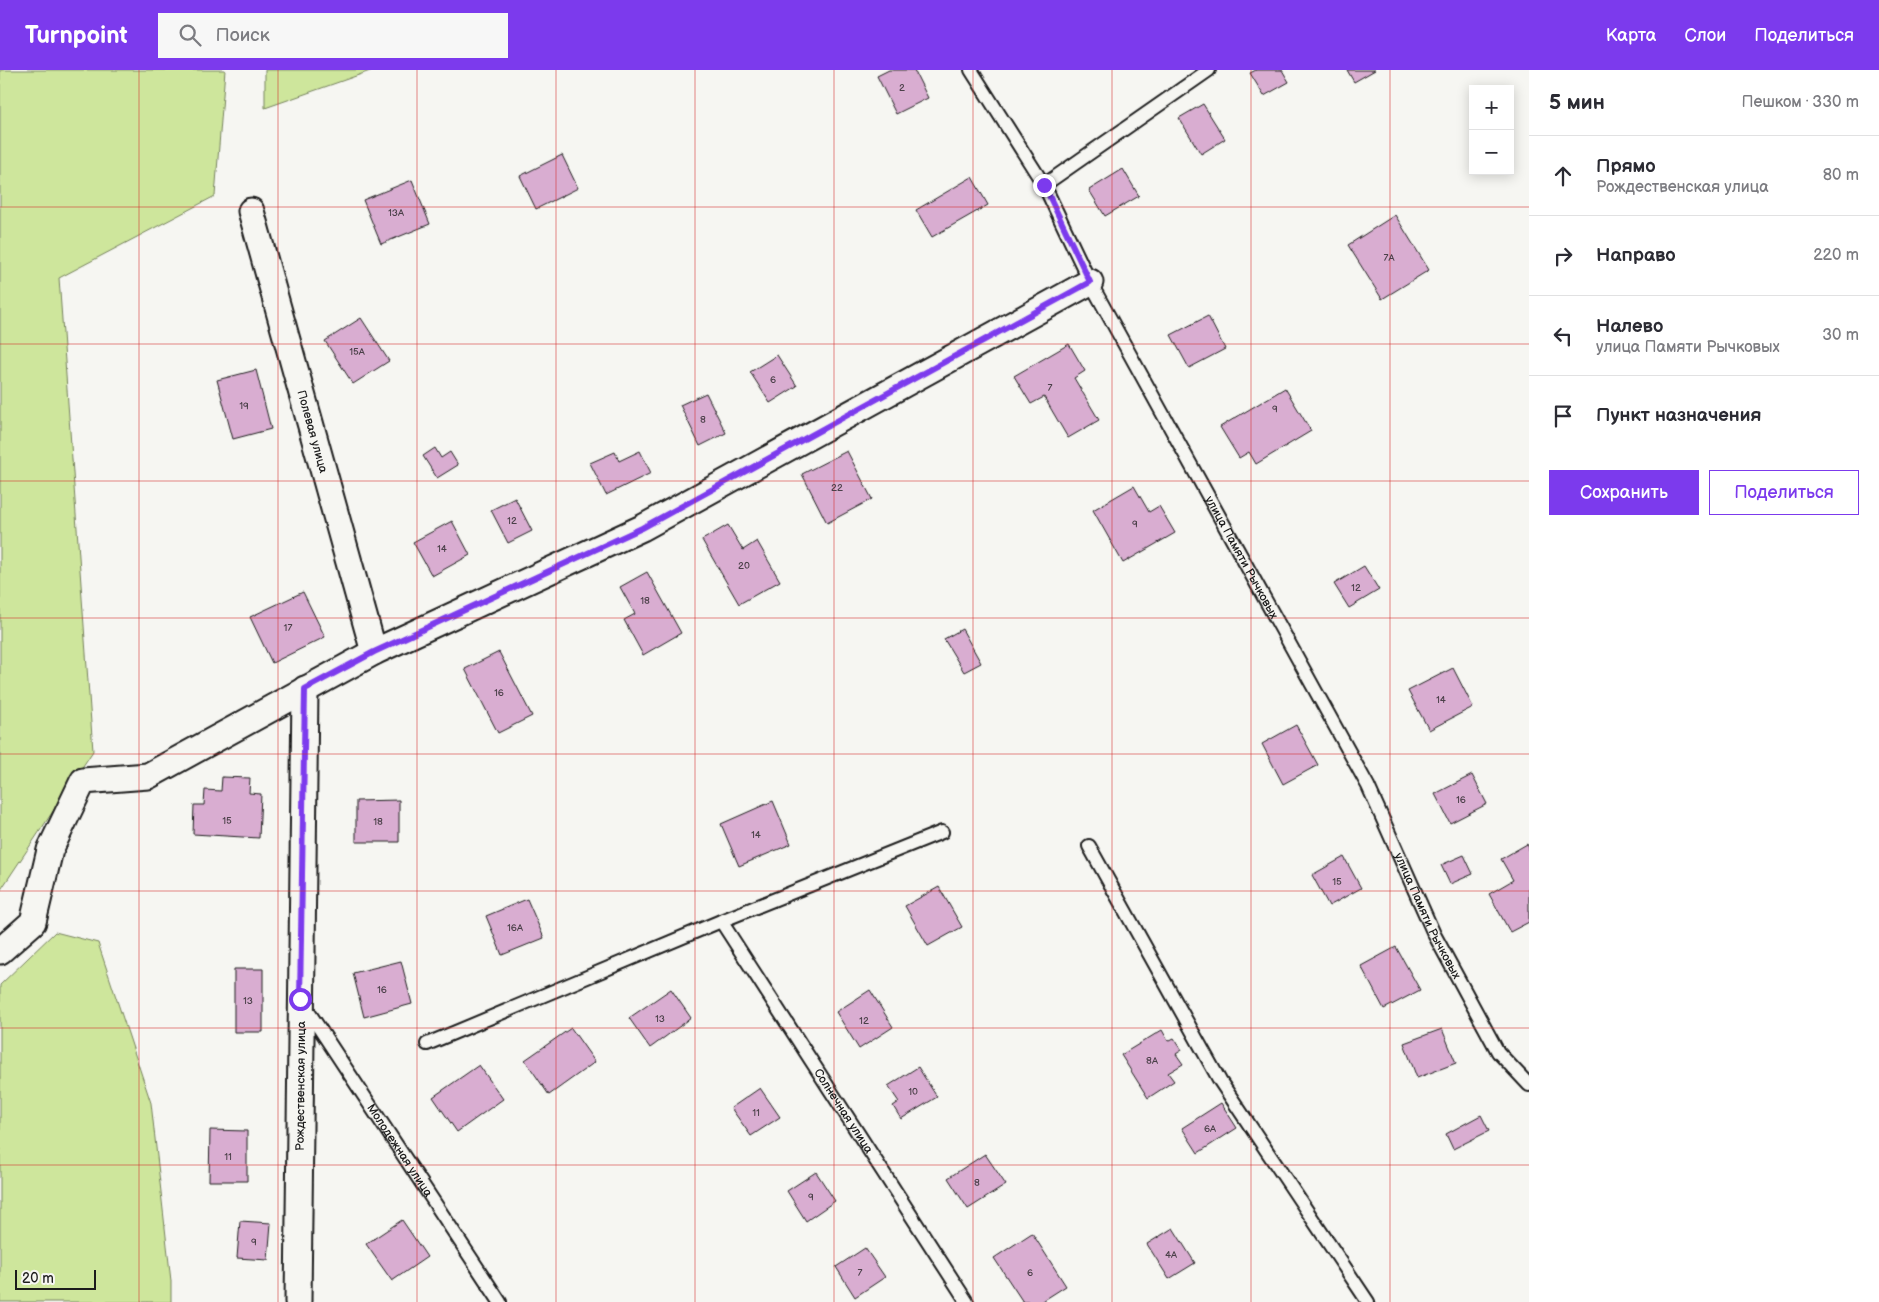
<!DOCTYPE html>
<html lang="ru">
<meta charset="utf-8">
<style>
body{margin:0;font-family:"Balsamiq Sans",sans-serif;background:#f7f7f7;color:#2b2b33}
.controls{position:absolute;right:15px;top:15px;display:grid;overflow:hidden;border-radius:0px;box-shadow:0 2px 12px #0003}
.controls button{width:45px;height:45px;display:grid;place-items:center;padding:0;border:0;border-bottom:1px solid #e1e1e2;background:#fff;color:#2b2b33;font:25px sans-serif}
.scale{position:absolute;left:15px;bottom:12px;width:81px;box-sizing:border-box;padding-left:5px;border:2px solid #1c1c1c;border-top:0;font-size:14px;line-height:18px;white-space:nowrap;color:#1c1c1c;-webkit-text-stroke:4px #f6f6f2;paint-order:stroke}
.stop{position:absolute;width:15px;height:15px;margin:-11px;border:4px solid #7c3aed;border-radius:50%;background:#fff}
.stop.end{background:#7c3aed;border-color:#fff;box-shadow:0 1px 5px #0008}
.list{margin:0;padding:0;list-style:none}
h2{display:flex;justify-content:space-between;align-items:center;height:65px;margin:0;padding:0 20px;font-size:21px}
h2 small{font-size:16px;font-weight:400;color:#7c7c81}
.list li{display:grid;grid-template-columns:32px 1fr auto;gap:15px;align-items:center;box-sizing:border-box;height:80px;padding:0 20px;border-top:1px solid #e1e1e2}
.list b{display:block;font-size:19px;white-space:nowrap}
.list p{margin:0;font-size:16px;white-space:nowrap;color:#7c7c81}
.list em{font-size:16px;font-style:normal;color:#7c7c81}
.actions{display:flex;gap:10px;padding:15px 20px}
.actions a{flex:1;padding:11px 0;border:1px solid #7c3aed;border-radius:0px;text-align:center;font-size:18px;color:#7c3aed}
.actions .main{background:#7c3aed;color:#fff}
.icon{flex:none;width:28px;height:28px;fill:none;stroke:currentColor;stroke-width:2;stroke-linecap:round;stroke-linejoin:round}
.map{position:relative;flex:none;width:1529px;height:1232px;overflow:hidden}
header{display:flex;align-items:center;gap:30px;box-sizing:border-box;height:70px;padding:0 25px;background:#7c3aed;color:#fff}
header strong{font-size:24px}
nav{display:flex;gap:28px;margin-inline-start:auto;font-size:18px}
.search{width:350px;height:45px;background:#f7f7f7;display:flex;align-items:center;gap:12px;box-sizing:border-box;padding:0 18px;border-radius:0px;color:#7c7c81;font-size:19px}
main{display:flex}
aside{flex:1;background:#fff}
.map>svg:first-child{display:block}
.green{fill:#cee69c;stroke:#75815c}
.building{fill:#d9add1;stroke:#1c1c1c}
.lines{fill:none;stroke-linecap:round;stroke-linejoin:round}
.service-casing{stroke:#1c1c1c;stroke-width:16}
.minor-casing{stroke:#1c1c1c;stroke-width:29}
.service{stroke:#f6f6f2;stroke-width:12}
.minor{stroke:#f6f6f2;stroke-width:25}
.route{stroke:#7c3aed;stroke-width:6}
.grid{fill:none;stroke:#d62828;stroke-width:1;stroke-opacity:0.55}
.labels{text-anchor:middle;stroke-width:4.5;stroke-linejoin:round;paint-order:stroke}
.number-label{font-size:10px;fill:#4b4049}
.street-label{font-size:12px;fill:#1c1c1c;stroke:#f6f6f2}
</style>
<header>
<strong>Turnpoint</strong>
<div class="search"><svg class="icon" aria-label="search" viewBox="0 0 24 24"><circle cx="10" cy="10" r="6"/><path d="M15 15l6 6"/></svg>Поиск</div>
<nav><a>Карта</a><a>Слои</a><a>Поделиться</a></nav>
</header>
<main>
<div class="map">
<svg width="1529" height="1232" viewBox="0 0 1529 1232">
<rect width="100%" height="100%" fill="#f6f6f2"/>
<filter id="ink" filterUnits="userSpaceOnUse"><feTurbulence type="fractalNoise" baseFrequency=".02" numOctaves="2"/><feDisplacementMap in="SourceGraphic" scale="10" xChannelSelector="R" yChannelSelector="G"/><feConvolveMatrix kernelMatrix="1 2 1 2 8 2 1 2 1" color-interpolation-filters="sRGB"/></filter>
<g filter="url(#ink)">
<path class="green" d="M0 0H225L215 126 59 208 93 681 0 821Z
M265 0H373L265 38Z
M55 862 98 873 151 1033 171 1211V1232H0V915Z"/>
<path class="building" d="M889 0H914L928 28 896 44 877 6Z
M1256 0H1282L1289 12 1264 26 1250 3Z
M1347 0H1375L1354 12Z
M1203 34 1225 69 1201 84 1179 48Z
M562 85 578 118 536 139 520 106Z
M1123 99 1139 126 1105 146 1089 120Z
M972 107 988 135 932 167 916 140Z
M412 110 430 154 381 174 363 130Z
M1395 145 1429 200 1382 229 1348 175Z
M1208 246 1225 279 1189 298 1171 265Z
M361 248 389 291 353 314 325 271Z
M1069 274 1085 301 1074 308 1099 350 1068 368 1044 327 1031 334 1014 306Z
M777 285 797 316 770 333 750 302Z
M256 300 271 359 233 369 217 310Z
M1285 318 1311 361 1256 394 1249 382 1239 388 1220 357Z
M706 323 726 363 700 376 680 335Z
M435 378 441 388 450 382 458 395 437 408 423 386Z
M640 381 651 403 606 425 590 393 615 382 619 391Z
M847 381 872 429 827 453 802 404Z
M1134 416 1149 442 1159 436 1175 463 1123 493 1093 440Z
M515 428 532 461 508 473 491 440Z
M452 451 470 485 432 506 413 472Z
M728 455 743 480 757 471 780 511 739 534 702 470Z
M1364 496 1379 520 1349 538 1334 514Z
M647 502 681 563 643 585 624 550 635 544 620 517Z
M303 522 325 567 272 593 250 547Z
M962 559 981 593 964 602 944 569Z
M499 582 532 646 498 663 465 599Z
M1453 598 1473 637 1429 660 1408 621Z
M1296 655 1318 695 1283 714 1262 674Z
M1472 705 1487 734 1450 753 1435 724Z
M222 707 250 708 249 723 261 724 259 768 193 764 194 735H204L205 720 221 721Z
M399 730V772H356V731Z
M773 731 791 774 739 796 721 754Z
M1527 774 1529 778V852L1510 862 1489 824 1513 810 1501 789Z
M1464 785 1473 804 1450 814 1441 795Z
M1344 787 1361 818 1329 836 1312 805Z
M939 817 962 857 928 876 905 836Z
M527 829 544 868 502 885 486 846Z
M1396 877 1420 920 1384 939 1361 896Z
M401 891 412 934 364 947 353 903Z
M234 899H263V962H234Z
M671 919 691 948 650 978 629 948Z
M870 920 893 957 859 979 836 942Z
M571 958 595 992 549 1025 525 990Z
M1442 959 1456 993 1417 1008 1404 973Z
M1162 960 1168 971 1174 968 1182 980 1176 984 1183 994 1168 1003 1174 1011 1148 1028 1121 985Z
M479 995 503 1029 457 1062 433 1027Z
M918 997 937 1027 901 1049 893 1036 899 1032 888 1016Z
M760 1018 780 1047 751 1066 731 1038Z
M1221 1033 1237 1058 1198 1083 1182 1058Z
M1481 1045 1489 1061 1453 1079 1446 1064Z
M210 1060 247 1061V1111H209Z
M985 1084 1006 1115 968 1139 948 1108Z
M816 1102 835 1131 806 1151 787 1121Z
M402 1150 427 1187 392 1211 366 1174Z
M240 1151 271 1153 268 1190 237 1188Z
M1173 1158 1195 1193 1169 1209 1147 1174Z
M1032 1163 1066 1216 1041 1232H1023L994 1188Z
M865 1178 885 1207 855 1227 836 1197Z"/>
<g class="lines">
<g class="service-casing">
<g id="service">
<path id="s1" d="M971 0 1044 115 1090 212 1368 716 1434 864 1498 982 1529 1015"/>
<path d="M1044 115 1209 0"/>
<path d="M1089 776 1220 1011 1368 1232"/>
<path id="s2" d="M721 851 967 1232"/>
<path id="s3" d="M304 935 500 1232"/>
<path d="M427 974 721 851 942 762"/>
</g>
</g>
<g class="minor-casing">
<g id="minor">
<path id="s4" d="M251 141 374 582"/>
<path d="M0 881 33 852 50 780 83 711 148 706 374 582 642 458 1090 212"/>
<path id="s5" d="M298 1232 305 619"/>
</g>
</g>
<use href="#service" class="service"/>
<use href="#minor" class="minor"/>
</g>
</g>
<g class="lines" filter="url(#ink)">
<path class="route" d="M300 929 305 619 374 582 642 458 1090 212 1044 115"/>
</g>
<path class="grid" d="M139 0V1232M278 0V1232M417 0V1232M556 0V1232M695 0V1232M834 0V1232M973 0V1232M1112 0V1232M1251 0V1232M1390 0V1232M0 137H1529M0 274H1529M0 411H1529M0 548H1529M0 684H1529M0 821H1529M0 958H1529M0 1095H1529"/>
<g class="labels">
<g class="number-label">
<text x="902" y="21">2</text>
<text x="396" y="146">13А</text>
<text x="1389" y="191">7А</text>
<text x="357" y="285">15А</text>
<text x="773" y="313">6</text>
<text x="1050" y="321">7</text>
<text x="244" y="339">19</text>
<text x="1275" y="342">9</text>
<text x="703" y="353">8</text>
<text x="837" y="421">22</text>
<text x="512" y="454">12</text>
<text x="1135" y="457">9</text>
<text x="442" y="482">14</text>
<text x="744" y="499">20</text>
<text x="1356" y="521">12</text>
<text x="645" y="534">18</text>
<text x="288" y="561">17</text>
<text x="499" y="626">16</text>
<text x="1441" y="633">14</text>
<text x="1461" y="733">16</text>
<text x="227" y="754">15</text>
<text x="378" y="755">18</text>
<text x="756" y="768">14</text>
<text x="1337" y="815">15</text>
<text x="515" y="861">16А</text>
<text x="382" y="923">16</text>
<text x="248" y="934">13</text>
<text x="660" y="952">13</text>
<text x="864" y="954">12</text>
<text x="1152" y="994">8А</text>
<text x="913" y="1025">10</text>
<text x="756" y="1046">11</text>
<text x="1210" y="1062">6А</text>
<text x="228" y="1090">11</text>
<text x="977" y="1116">8</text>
<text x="811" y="1130">9</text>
<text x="254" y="1175">9</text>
<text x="1171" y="1188">4А</text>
<text x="860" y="1206">7</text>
<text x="1030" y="1206">6</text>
</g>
<g class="street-label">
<text dy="4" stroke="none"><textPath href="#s4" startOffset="229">Полевая улица</textPath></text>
<text dy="4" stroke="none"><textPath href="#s1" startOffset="558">улица Памяти Рычковых</textPath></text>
<text dy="4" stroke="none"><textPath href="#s1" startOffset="962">улица Памяти Рычковых</textPath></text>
<text dy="4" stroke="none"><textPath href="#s5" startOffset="216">Рождественская улица</textPath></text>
<text dy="4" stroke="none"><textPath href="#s2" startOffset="226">Солнечная улица</textPath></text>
<text dy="4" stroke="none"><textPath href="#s3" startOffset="174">Молодежная улица</textPath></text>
</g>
</g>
</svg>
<div class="controls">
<button>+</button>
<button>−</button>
</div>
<div class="scale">20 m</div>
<div class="stop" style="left:300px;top:929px"></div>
<div class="stop end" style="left:1044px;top:115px"></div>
</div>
<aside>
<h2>5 мин<small>Пешком · 330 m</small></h2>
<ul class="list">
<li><svg class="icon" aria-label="ahead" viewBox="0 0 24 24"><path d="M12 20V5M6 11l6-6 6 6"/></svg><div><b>Прямо</b><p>Рождественская улица</p></div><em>80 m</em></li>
<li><svg class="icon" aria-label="right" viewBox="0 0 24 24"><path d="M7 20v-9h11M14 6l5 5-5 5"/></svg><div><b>Направо</b></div><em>220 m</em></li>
<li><svg class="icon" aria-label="left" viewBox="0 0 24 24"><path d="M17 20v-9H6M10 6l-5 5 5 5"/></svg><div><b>Налево</b><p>улица Памяти Рычковых</p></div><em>30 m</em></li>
<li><svg class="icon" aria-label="arrive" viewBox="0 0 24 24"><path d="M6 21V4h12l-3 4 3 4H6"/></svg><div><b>Пункт назначения</b></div></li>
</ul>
<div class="actions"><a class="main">Сохранить</a><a>Поделиться</a></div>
</aside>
</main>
